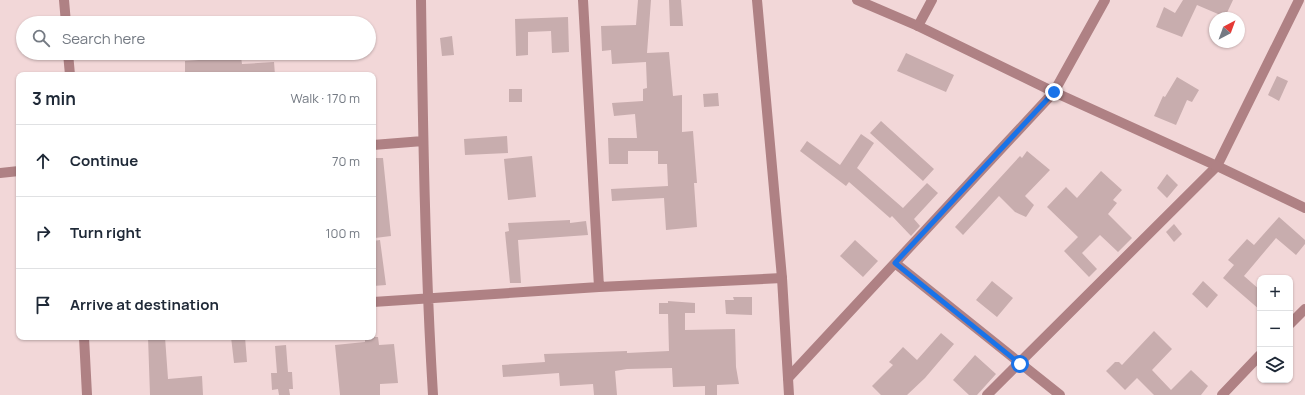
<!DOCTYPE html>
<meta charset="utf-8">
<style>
body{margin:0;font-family:Manrope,sans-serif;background:#f6f6f7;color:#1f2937}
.controls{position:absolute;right:12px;bottom:12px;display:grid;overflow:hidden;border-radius:8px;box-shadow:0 1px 3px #0004}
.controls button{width:36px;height:36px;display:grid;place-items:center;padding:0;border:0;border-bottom:1px solid #e0e1e3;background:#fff;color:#1f2937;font:20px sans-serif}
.compass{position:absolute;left:1209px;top:12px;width:36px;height:36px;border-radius:50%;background:#fff;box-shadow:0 1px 3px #0004;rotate:41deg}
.stop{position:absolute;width:12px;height:12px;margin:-9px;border:3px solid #1a73e8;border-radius:50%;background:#fff}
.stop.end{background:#1a73e8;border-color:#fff;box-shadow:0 1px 4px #0008}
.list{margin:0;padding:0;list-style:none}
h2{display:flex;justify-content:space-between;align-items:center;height:52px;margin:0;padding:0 16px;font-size:17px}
h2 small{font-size:13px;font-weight:400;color:#747a83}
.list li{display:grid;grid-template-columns:26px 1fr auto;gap:12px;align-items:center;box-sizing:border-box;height:72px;padding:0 16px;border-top:1px solid #e0e1e3}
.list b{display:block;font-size:15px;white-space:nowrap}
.list em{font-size:13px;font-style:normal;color:#747a83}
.icon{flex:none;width:22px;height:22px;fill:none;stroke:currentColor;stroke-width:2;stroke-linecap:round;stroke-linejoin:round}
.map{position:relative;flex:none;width:1305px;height:395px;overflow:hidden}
.search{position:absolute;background:#fff;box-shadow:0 1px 3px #0004;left:16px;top:16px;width:360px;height:44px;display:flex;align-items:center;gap:10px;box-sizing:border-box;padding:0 14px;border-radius:22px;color:#747a83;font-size:15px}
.panel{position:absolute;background:#fff;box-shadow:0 1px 3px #0004;left:16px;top:72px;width:360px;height:268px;border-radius:8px}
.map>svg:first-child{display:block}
.building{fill:#c8adae}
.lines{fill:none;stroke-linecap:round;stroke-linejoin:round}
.minor{stroke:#af8184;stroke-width:10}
.tertiary{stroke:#af8184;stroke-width:10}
.route{stroke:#1a73e8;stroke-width:5}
</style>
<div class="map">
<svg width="1305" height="395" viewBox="0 0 1305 395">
<rect width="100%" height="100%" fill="#f2d7d8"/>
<path class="building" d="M638 0H651L647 53 669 52 673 96 682 95V132L693 131 697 183H694L697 227 666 230 664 198 612 201 611 189 668 186 667 164H658V151H628V164H609L608 138H637L635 114 614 116 612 103 643 101V89L647 88 646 62 612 64 611 50 602 51 601 26 636 25Z
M669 0H681L683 26H670Z
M1183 0H1233L1225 17 1197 5 1182 37 1156 27 1164 7 1175 13Z
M568 17 569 52 552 53 551 31 528 32V55L516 56 515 19Z
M452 36 454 55 442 56 440 38Z
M906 53 954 75 946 92 897 71Z
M241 57 242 64 274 62 275 75H204V73H185V61Z
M1277 76 1288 81 1279 101 1268 95Z
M1177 77 1199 90 1192 102 1187 100 1176 125 1154 116 1163 96 1165 97Z
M509 89H522V102H509Z
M718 93 719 106 704 107 703 94Z
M881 121 934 169 923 181 870 133Z
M861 134 874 143 857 168 903 208 927 183 938 193 914 219 920 226 911 236 892 216 890 218 849 182 846 186 800 151 807 141 840 165Z
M507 136 508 153 465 155 464 139Z
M1027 151 1050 170 1025 196 1034 205 1026 217 1015 212 999 196 963 235 955 227 1020 156 1022 158Z
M532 156 536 197 508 200 504 159Z
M375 158H383L391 236 375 238 373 216Z
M1101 171 1122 190 1113 200 1117 203 1108 214 1132 238 1118 252 1100 235 1082 253 1097 269 1089 277 1064 251 1078 237 1047 207 1066 187 1077 198Z
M1167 174 1178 185 1167 198 1157 188Z
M1279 217 1305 240V244L1296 255 1276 238 1244 276 1260 290V310L1223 278 1234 265 1228 260 1247 239 1254 245Z
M570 220V223L586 221 588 235 518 240 521 283H510L505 232 509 231 508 223Z
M1174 224 1182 234 1174 242 1166 232Z
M380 240 386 285 373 286V241Z
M855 240 878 261 863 277 840 256Z
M992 281 1013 298 997 317 976 300Z
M1203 281 1218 295 1207 308 1192 294Z
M733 297H752V315L726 314 725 300H734Z
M668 301 695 303V313H685V330L735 329 736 367 739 384 717 385V395H705V386L673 387 672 368 627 369 615 371 617 395H594L593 384 560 386 559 373 503 377 502 365 545 362 544 354 627 351V353L669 351 668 314H659V303H668Z
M1154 331 1172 349 1152 370 1171 390 1191 370 1208 386 1201 395H1154L1137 378 1125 390 1106 371 1115 362H1119L1122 365Z
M941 333 954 344 925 378 907 395H881L872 386 893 365 889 362 903 347 917 360Z
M148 337H165L168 379 202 376 203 395H150Z
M231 337H245L247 362 234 363Z
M365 337H378L379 345 394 344 398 383 380 384V395H340L335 345 365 342Z
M286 345 288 372H292L293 389H289L290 395H279L278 389 272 390 271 373H277L275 346Z
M975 355 996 374 977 395H969L953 380Z"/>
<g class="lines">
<path class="minor" d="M421 0C423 132 425 263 433 395
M583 0 599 287
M918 26 932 0
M373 145 423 141
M0 173 19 171
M895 263 1060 395
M373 302 599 287 782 278
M1290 324 1305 309
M788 378 1054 92 1105 0
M987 395 1217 166 1299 0
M1222 395 1260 355"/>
<path class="tertiary" d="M64 0 66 23
M757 0 782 278 789 395
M857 0 918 26 1054 92 1217 166 1305 208
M68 53 70 75
M84 337 87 395"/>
</g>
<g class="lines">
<path class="route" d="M1020 364 895 263 1054 92"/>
</g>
</svg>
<div class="controls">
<button>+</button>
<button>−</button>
<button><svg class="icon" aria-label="layers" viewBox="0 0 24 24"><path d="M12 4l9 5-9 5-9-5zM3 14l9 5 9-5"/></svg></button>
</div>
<svg class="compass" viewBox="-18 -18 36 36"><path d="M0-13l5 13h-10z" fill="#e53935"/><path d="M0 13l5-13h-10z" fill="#747a83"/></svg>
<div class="stop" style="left:1020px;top:364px"></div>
<div class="stop end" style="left:1054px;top:92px"></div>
<div class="search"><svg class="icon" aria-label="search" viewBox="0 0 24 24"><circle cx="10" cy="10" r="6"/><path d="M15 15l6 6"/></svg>Search here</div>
<section class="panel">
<h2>3 min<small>Walk · 170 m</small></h2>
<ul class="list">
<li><svg class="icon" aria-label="ahead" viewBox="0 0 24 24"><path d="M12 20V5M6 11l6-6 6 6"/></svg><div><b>Continue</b></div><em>70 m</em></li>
<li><svg class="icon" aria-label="right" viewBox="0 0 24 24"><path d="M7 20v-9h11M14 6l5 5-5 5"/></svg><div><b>Turn right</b></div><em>100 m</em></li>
<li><svg class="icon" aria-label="arrive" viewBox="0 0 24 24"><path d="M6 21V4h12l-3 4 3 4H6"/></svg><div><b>Arrive at destination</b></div></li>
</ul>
</section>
</div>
